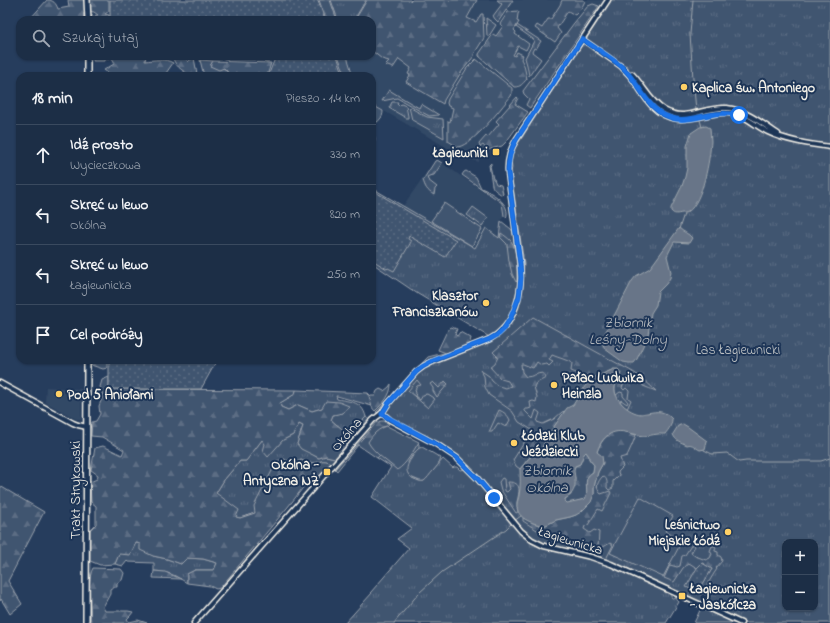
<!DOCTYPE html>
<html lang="pl">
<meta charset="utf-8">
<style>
body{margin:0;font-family:"Indie Flower",sans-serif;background:#293a51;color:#f1f3f6}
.controls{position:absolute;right:12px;bottom:12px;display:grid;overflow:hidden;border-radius:8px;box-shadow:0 1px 3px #0004}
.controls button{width:36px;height:36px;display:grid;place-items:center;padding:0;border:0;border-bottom:1px solid #3a4a5f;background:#1c2e46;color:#f1f3f6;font:20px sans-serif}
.stop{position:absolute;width:12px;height:12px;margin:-9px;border:3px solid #1a73e8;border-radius:50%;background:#fff}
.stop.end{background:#1a73e8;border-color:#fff;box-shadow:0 1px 4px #0008}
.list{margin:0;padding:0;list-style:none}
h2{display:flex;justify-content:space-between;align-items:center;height:52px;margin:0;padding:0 16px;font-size:17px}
h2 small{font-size:13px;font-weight:400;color:#a0a8b3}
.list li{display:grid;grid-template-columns:26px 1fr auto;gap:12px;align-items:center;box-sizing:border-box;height:60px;padding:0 16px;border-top:1px solid #3a4a5f}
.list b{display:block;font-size:15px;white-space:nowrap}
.list p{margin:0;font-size:13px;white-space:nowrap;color:#a0a8b3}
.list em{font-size:13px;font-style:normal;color:#a0a8b3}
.icon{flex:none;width:22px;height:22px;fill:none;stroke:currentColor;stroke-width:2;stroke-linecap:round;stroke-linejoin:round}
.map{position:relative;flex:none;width:830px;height:623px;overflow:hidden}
.search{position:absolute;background:#1c2e46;box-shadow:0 1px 3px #0004;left:16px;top:16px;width:360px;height:44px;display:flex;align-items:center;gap:10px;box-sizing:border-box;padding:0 14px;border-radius:12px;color:#a0a8b3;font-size:15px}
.panel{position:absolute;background:#1c2e46;box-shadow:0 1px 3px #0004;left:16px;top:72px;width:360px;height:292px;border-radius:12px}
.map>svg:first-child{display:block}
.built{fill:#334966}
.grass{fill:url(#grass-tufts);stroke:#9aa2ac;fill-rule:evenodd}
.forest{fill:url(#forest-firs);stroke:#9aa2ac}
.garden{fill:url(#garden-dots);stroke:#9aa2ac}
.pitch{fill:#40546f;stroke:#9aa2ac}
.water{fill:#677588;stroke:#9fa7ae;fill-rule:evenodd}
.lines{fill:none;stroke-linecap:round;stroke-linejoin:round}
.stream{stroke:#9fa7ae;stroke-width:1}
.minor-casing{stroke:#f4f1e8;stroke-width:7}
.major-casing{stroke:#f4f1e8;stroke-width:8}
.minor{stroke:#1d3557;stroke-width:4}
.major{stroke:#1d3557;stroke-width:5}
.route{stroke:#1a73e8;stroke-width:5}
.poi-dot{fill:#ffd166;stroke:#1d3557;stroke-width:1.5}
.labels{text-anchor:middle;stroke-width:4;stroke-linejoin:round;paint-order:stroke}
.poi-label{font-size:14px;font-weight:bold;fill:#f4f1e8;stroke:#1d3557;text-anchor:start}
.park-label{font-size:14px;fill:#bec2c4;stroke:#1d3557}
.street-label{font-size:14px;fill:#f4f1e8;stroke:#1d3557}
.water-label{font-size:15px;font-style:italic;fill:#bcbfc2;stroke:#1d3557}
</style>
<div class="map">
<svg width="830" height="623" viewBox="0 0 830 623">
<defs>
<pattern id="grass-tufts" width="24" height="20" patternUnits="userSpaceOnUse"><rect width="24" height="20" fill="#40546f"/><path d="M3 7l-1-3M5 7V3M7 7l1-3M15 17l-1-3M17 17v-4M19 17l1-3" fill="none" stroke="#5c6d84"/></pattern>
<pattern id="forest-firs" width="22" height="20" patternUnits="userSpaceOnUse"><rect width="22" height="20" fill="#40546f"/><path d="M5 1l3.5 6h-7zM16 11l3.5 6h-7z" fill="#5c6d84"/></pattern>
<pattern id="garden-dots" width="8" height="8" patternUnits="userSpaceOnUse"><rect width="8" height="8" fill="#40546f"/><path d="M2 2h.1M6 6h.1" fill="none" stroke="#5c6d84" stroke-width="1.8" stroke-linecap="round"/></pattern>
</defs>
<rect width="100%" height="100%" fill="#263d5d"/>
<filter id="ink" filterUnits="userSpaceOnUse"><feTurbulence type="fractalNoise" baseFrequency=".025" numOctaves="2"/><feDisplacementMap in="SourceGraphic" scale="8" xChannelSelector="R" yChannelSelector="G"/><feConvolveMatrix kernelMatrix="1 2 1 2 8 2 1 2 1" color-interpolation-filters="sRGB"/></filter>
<g filter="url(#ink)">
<path class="built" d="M367 0H603L533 104 506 142 502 146 487 150 479 153V162L465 158 372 104V76H354L348 56H372V20H355Z
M436 159 502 204 503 217 501 221 499 238 475 249 372 188 403 206Z
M46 387 81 389V419H76L45 402Z"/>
<path class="grass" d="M331 0H366L354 20H338Z
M611 0H830V623H694L701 608 694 604 669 593V594L671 595V597L674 599 675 597 679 602 666 623H345L372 593 371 592 409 548 397 539 412 528 372 497 391 467 377 458 380 455 397 469C406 464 412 452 418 443L419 444V448L413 454 408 462 412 478 419 481H424L443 459 453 468 454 467H457L460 470 464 469 471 475 487 493 483 487 455 454 376 412 428 357 488 342 491 338 418 294 372 263V188L475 248 486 228 499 238 501 221 511 229 513 232 518 268V274L523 277 524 264 511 172 512 168 510 156ZM785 542H815V608H785Z
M486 18 496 25 489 36H487Z
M517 25 541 41 536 49 534 48 532 52 541 59 529 76 527 65 525 58 534 41 533 39 516 27Z
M200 60 213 61 210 66C219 67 226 66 229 76H204Z
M389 90 419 108 421 104 439 115 429 116 397 98 382 101Z
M392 102H398L397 104 399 106 401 104 406 106 408 116V118H406L389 108Z
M409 107 427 117 443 119 444 138 412 120Z
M491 163V165L490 166 493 179H494L496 184 501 185 503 194 502 195C498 192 493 190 492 185L489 165Z
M473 207 488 218 482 226 467 215Z
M296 390 368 393 370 399 372 406 337 396H336L337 399C351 402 362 401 366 417L357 426 347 433 331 420 333 415 343 413 348 406 322 408 312 411 298 405 288 410 281 407 280 403 295 394Z
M299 424 303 426 297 444 318 458 326 456 335 458 331 463C323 458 319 463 311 463 308 463 304 461 301 460L293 464 284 459 255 513 240 518 235 517 216 493 224 480 240 461H246L262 440 265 443 268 456 283 440 293 435Z
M136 543 140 544 153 556 167 559 181 564 187 558 203 559 217 563 214 570H195L187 574V583C174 575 170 572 154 571V563L128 562 127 561 123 566 115 564 119 554Z"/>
<path class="forest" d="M47 0C53 0 56 3 58 9L69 7 68 0H109V11L105 14 109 15V20H89L91 16 98 15 94 12 86 11 84 13 83 20H29Z
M319 0H330L337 20H326Z
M367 0H410L411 1 412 0H477L467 18 476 22 481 14H483L484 38 474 54V56L460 74 444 100 443 104 406 82 410 75 408 74 411 68 399 59 393 68 385 65 389 61 382 59 372 51V20H358L356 18Z
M497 0H513L498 22 495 19 493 16 502 4Z
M562 0H584L585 1 581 9 575 15 568 11 557 28 561 33 555 42 535 28 537 25 542 28 548 19H551L560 5Z
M593 4 599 6 530 108 526 105 529 99 524 94 523 91 574 23 588 6Z
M518 11 519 12 518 14 517 21 519 22 514 30 516 32 515 34 529 44 526 50 518 46 513 55 515 56 517 52 523 55 521 59 524 65 527 79C522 84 521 87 514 87L479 56V54L493 34 496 36 503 26 500 24 508 12Z
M94 56H146L145 61C154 60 165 58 173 63L164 76H112L104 70 114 64V61L111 57 104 61H93Z
M223 56H273L271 60 225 59 222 58V57Z
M338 56H347L353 76H346Z
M182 57 186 58 188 62 190 60 194 58 197 74 196 76H189L188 74C182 70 175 66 173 58L177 59Z
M476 59 512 88V93L511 96C500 109 474 144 458 147L448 141V121L450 122 453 108 448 106 447 103 448 99 467 68Z
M213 61 271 63 267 76H229L227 71 224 68 219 70 210 66Z
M517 97 518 98 515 104 528 112 506 142 502 146 487 150 483 145 480 147 479 144 486 136 488 137 499 124 496 121Z
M372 105 383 111C383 119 378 121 373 125L375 139 373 149 372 150Z
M437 160 442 163 434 175 429 176 427 177 428 180 437 187 435 189 434 195C427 191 425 187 423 180L435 161Z
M466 171 476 177 481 188C491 192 512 204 506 218L504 216 502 203 462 175 464 172Z
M501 233C504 235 508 238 511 241 517 248 517 272 517 281L516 282 512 274 509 261 507 244 500 237Z
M533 317 633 372 642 378 656 391C652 389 647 388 643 386 640 383 636 374 630 379 627 380 627 383 623 385L622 388 624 390 626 388 629 391 628 398 631 400 627 409 620 402 621 400 627 404 628 402 623 396V393L620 392 616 395C613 387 616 381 621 375L614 369 589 380 585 375 584 376 571 371 572 363C565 359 559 358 552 355L549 360 553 362 549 366 547 364 541 365 537 362 533 368 523 364H521L522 372 526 377C532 377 537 373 543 373L546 378 536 383 534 387 537 397 536 402 533 401 530 402 531 408 528 409H525V411L533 419 536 410 540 413 537 422 543 424 554 419 562 412 565 411 547 437 541 450 529 458 520 469 516 466 513 460 532 430 519 422 512 411 489 395 485 387 484 376 480 370 489 376 492 381 498 386 506 388 511 386 508 381 501 379 490 367 495 363 498 357 493 352Z
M451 327 457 329 455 334 457 336 460 332 471 338 470 342 468 344 446 353 438 350 446 333Z
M91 360H107V368L103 369 91 365Z
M109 377V389L296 390 295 394 280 403 281 407 288 410 298 405 312 411 322 408 326 401 339 402 349 406 343 413 333 415 331 420 347 433 352 425 357 426 366 417 369 419 335 458 326 456 319 458 301 449 297 444 303 426 299 424 293 435 283 440 268 457 263 451 265 444 262 440 246 461H240L224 480 216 493 239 510 236 517 240 518 255 513 254 506 277 461 284 459 293 464 301 460C304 461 308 463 311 463 319 463 323 458 331 463L309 488 305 485 292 502 220 588 216 589 210 586 187 583V574L195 570H214L217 563 203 559 187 558 181 564 167 559 153 556 140 550V544L136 543 130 555 119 554 115 564 100 565 90 561V530L96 524V506L91 502 90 482 97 479 98 475 91 470 95 448 103 446 122 455 124 450 102 437 91 436 92 422 96 421 100 414 99 406 103 396 100 387 102 380Z
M417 380 421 385 417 386 415 390 416 393 415 396 420 400 423 395 427 394 435 399 428 408 408 391Z
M445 381 448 384 437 397 433 391V388L430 384 433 382 439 388Z
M391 384C391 396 383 403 375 411 370 407 371 399 368 393L371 396H375L377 391 380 389 384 391 389 387Z
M499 410C504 412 508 415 510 420L506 427 498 423 492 432H489Z
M381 421H384L389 424 387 426 382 427 376 452 380 455 377 458 358 445 337 471 335 469 371 429 376 423Z
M614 431H624L636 435 632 445 627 456 620 458 623 467 618 472 619 475 613 481V488L609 490 607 488C607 483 608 479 603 476 597 482 595 488 601 494L610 491 611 493 602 511 598 509 588 525 585 526 584 529 590 533 594 530 599 532 598 548 600 549 610 543 613 545 606 559 537 530 523 521V518L536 524 544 526 556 520 570 517 576 515 594 494V487L598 472 603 463 597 452C601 441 604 438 614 431Z
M586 452 589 456V459L594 465 593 472C581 479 590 489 585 499L567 504 565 501V499L571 495 575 478 573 472 575 466 580 464 584 454Z
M502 478 504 479 505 491 507 492 510 489 508 482C523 482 519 492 517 502 517 505 517 509 518 512L516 513 501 490 499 482Z
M0 486 44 512 8 581 22 604 10 614 1 599 0 601Z
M692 544 695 546 691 553 695 556 706 560 710 558 712 554 710 551 712 546H715L716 548 715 550V551L718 552V555L721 557 722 561 716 568 717 569C711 577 707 587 700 595L698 592 712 569 702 563 697 568 689 563 683 568 674 582 664 578 670 565 677 567 680 566 682 556 685 555Z
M93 568 121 569 124 573 122 580 117 583V587H113L110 589V594L103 607 105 611H128L133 612 130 616 127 619 129 622 138 620 147 623H91C90 616 91 610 90 603 90 594 88 577 93 568Z
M154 571 165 572 181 579 153 578Z"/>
<path class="garden" d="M110 0H318L325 20H110Z
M276 56H337L344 76H268Z
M372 190 456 240 445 257 409 236 408 239 411 241V242L394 271 388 268 387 269 372 260Z
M109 360H217L201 389H109Z
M702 563 712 569 698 592 686 587 697 568Z"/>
<path class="pitch" d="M444 203 482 229 472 246 431 221Z
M387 426 419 442C413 451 407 464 397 470 387 461 374 453 368 442 373 434 378 429 387 426Z
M422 447 441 458C440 464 436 467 433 471 430 474 427 479 424 481 421 482 418 480 415 479 404 475 406 466 411 459 414 454 416 449 422 447Z
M640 497 673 516 665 531 682 541 663 577 610 553Z"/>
<path class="water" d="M706 126 710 128C710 132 711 137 711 141 710 159 703 201 688 212 686 213 684 213 682 213 677 214 674 215 671 211V208L682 186 685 177 687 168V146L691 133 700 127Z
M679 228C683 232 688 233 692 238L689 243 674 242 667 256 671 272 670 278 666 284 658 292 656 305 651 313 648 335 637 359 634 363H629L623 362 605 349 602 342 603 337 632 281 636 276 650 268Z
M614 369H618L621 373C620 377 616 381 615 387 613 399 629 413 641 414 641 414 646 413 647 413 658 411 664 410 672 419 672 425 669 429 665 434 657 433 650 436 643 436 637 435 631 433 625 432 610 429 601 439 597 452L602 456 603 463 598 472 594 487V494L591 502 581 512 576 515 570 517 556 520 544 526C532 523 516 519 517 504 517 501 519 498 519 495 521 486 520 477 520 469L529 458 541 450 547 437 560 418 567 408 573 405 589 380ZM586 452 589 456V459L594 465 593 472C581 479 590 489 585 499L567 503 565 501V499C573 494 576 488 575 479 575 473 573 473 575 466L580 464 584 454Z
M683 424 688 427 707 441 705 449 700 450C695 448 693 443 687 445 681 442 675 441 673 434L678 426Z"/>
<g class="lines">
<path class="stream" d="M693 0 690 34 693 79 696 110
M700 120 702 127
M679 229 684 214
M704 450 712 454 727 453 739 462 746 461H821L830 458
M514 521 521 516
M394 623 419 593 442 572 506 529 512 523"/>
<g class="minor-casing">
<path id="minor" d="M582 39 625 69
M622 67C626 72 631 76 634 81 640 89 645 99 652 106 680 135 709 105 739 115 749 119 758 127 768 132 787 141 809 144 830 147
M632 74C643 85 650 102 664 110 687 123 704 106 727 108 746 110 763 124 778 134
M0 383 73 423 78 425 87 427
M382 413 390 420 436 444 457 458 477 478 521 531 532 540 544 546 591 557 611 564 741 623
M194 623 373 420 382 413 388 404 416 372 424 366 432 362 490 339C516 325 523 291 520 264L508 173C507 161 510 150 516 140L608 0"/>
</g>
<g class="major-casing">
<path id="major" d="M87 0 88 20
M87 76V56
M86 623 87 360"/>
</g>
<use href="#minor" class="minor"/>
<use href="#major" class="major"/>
</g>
</g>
<g class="lines" filter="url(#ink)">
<path class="route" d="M494 498 477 478 457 458 436 444 392 420 382 414 388 404 416 372 422 367 435 360 490 339 499 334 503 330 511 317 519 297 521 278 520 264 508 173C508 161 510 150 516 140L582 39C595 48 611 57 622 67 642 85 646 113 676 119 687 121 698 117 709 115 719 113 729 113 739 115"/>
</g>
<g class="poi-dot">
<circle cx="684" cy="87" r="4"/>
<rect x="492" y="148" width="8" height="8" rx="2"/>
<circle cx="486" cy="303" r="4"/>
<circle cx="554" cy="385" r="4"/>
<circle cx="59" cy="394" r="4"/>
<circle cx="514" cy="443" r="4"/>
<rect x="323" y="468" width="8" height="8" rx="2"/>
<circle cx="728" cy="532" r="4"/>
<rect x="678" y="592" width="8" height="8" rx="2"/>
</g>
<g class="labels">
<g class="poi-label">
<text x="692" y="92">Kaplica św. Antoniego</text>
<text x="488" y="157" text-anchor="end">Łagiewniki</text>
<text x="478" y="300" text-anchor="end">Klasztor<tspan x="478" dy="16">Franciszkanów</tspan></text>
<text x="562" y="382">Pałac Ludwika<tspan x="562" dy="16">Heinzla</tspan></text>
<text x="67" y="399">Pod 5 Aniołami</text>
<text x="522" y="440">Łódzki Klub<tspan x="522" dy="16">Jeździecki</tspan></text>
<text x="319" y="469" text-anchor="end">Okólna -<tspan x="319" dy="16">Antyczna NŻ</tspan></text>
<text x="720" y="529" text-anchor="end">Leśnictwo<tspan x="720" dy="16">Miejskie Łódź</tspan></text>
<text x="690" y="593">Łagiewnicka<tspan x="690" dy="16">- Jaskółcza</tspan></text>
</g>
<g class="park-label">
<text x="738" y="354">Las Łagiewnicki</text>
</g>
<g class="street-label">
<text transform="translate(346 434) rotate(-49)" y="5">Okólna</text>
<text transform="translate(75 490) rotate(-90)" y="5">Trakt Strykowski</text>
<text transform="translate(571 540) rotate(17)" y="5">Łagiewnicka</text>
</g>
<g class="water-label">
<text x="628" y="327">Zbiornik<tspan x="628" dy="17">Leśny-Dolny</tspan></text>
<text x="547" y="475">Zbiornik<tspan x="547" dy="17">Okólna</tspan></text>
</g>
</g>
</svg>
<div class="controls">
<button>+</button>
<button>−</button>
</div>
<div class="stop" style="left:739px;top:115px"></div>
<div class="stop end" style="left:494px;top:498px"></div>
<div class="search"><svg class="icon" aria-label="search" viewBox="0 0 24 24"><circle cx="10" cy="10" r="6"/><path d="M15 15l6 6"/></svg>Szukaj tutaj</div>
<section class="panel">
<h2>18 min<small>Pieszo · 1.4 km</small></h2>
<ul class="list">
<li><svg class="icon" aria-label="ahead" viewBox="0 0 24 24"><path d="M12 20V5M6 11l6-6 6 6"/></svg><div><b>Idź prosto</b><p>Wycieczkowa</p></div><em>330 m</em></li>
<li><svg class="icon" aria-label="left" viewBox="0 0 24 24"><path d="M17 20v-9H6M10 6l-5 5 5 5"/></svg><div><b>Skręć w lewo</b><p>Okólna</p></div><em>820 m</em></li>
<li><svg class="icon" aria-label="left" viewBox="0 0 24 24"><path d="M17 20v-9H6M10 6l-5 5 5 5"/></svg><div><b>Skręć w lewo</b><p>Łagiewnicka</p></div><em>250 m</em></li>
<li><svg class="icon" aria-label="arrive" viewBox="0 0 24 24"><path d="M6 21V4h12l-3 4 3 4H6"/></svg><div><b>Cel podróży</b></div></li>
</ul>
</section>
</div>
